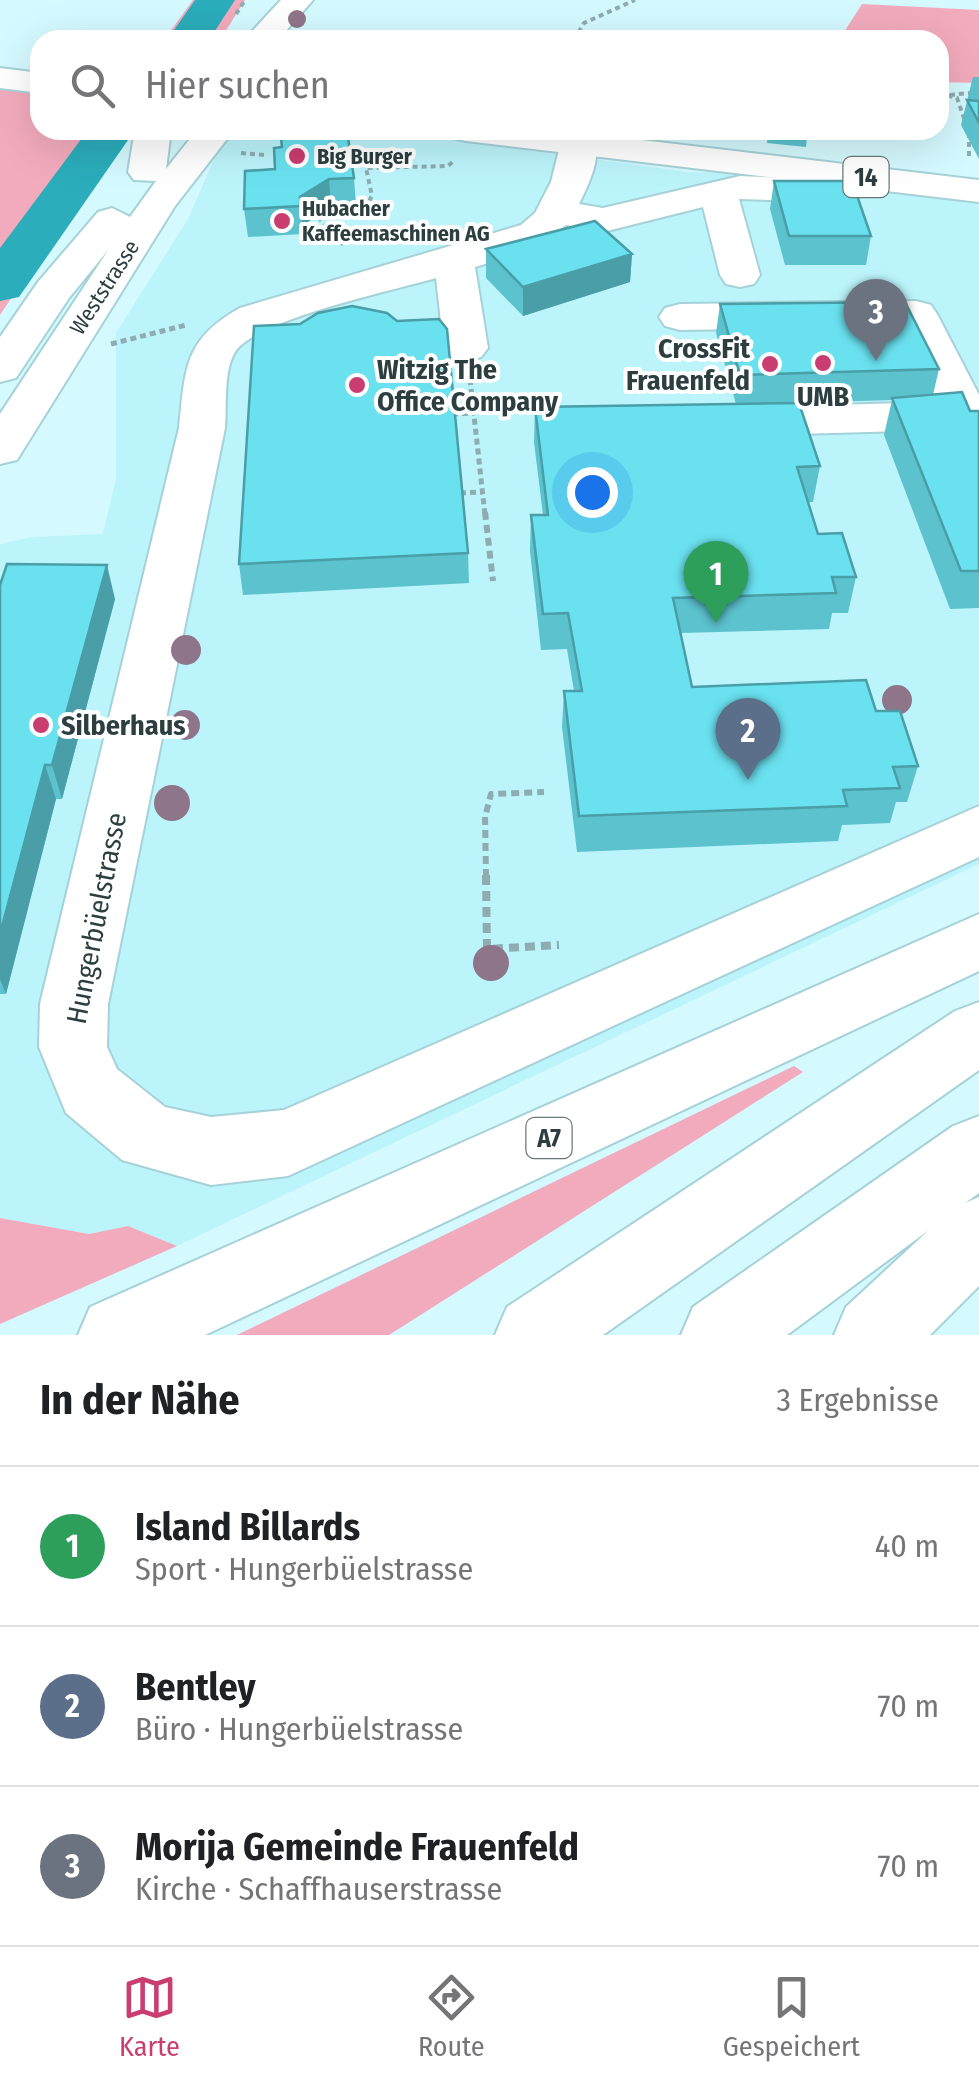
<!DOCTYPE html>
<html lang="de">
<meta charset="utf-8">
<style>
body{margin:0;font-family:"Fira Sans Condensed",sans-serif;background:#f6f6f6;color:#202124}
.you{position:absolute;left:592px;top:492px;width:35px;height:35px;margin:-25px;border:8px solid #fff;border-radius:50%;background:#1a73e8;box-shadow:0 0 0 15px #1a73e833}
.badge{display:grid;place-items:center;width:65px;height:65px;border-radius:50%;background:#c93d70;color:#fff;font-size:32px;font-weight:700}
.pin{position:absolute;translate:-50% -82px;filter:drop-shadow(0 2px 5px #0008)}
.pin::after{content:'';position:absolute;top:52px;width:35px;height:30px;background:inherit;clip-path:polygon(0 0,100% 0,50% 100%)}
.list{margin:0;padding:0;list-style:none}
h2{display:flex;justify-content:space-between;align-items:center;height:130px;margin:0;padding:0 40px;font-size:42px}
h2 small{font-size:32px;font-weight:400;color:#757577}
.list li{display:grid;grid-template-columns:65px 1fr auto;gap:30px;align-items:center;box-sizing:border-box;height:160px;padding:0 40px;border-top:2px solid #e0e0e0}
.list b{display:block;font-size:38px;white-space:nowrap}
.list p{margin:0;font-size:32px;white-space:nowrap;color:#757577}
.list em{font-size:32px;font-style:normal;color:#757577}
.icon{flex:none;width:55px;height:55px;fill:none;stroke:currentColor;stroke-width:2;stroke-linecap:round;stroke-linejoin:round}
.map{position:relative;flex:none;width:979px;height:1335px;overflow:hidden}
.search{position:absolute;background:#fff;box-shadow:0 10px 40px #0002;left:30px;right:30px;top:30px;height:110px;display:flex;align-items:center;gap:25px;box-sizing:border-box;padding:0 35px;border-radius:30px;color:#757577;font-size:38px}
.sheet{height:610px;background:#fff}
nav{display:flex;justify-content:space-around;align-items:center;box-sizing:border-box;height:140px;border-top:2px solid #e0e0e0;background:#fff;font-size:28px;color:#757577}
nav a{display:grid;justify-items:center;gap:5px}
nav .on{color:#c93d70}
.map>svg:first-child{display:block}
.built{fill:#bcf4fb}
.green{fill:#f2abbd}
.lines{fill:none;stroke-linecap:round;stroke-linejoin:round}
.river{fill:#2badbb;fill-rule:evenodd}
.minor-casing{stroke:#a5d2d8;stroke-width:4}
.major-casing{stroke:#a5d2d8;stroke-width:4}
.highway-casing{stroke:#a5d2d8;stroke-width:4}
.path-far3{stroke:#8facb0;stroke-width:4;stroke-dasharray:5 4;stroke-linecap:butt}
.path-far2{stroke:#8facb0;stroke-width:5;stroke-dasharray:6 4;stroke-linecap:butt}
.path-far1{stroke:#8facb0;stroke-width:6;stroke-dasharray:8 5;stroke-linecap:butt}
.path{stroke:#8facb0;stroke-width:8;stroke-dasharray:10 6;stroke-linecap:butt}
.minor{fill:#fff;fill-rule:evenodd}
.major{fill:#fff;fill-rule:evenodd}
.highway{fill:#fff;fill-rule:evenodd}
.tree{fill:#8f7589}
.wall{fill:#5bc2ce}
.shaded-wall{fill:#4a9ea7}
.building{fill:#6ae1ef;stroke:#4a9ea7;stroke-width:2.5}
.poi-dot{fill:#c93d70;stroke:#fff;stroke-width:4}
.labels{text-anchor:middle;stroke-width:8;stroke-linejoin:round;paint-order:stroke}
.far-poi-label{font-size:22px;font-weight:bold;fill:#2c3e40;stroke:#fff;text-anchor:start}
.far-street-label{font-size:22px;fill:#2c3e40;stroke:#fff}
.shield{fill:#fff;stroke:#6b7879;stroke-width:2.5}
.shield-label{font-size:25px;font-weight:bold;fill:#2c3e40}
.poi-label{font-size:28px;font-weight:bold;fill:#2c3e40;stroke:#fff;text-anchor:start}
.street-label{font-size:28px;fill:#2c3e40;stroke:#fff}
</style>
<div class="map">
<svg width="979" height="1335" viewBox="0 0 979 1335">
<rect width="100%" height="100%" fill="#d4f9fe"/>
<path class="built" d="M238 130H390L687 172 747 174 979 203V864L177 1246 128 1226 89 1234 0 1218V544L33 537 103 534 116 478V333L188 219 222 141Z"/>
<path class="green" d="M193 0H245L220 40H164Z
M862 4 979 10V83L939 82V40H839Z
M0 87 40 93V130L129 131 82 192 0 315Z
M794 1066 803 1072 389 1335H237Z
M0 1218 89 1234 128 1226 177 1246 0 1324Z"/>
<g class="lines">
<path class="river" d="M195 0H235L209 40H167Z
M88 130H135L19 297 0 301V248Z"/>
<g class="minor-casing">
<path id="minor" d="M564 130H592C604 153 590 182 579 204L603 208 740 176 814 179 823 166H849L855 174 838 199 825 202 739 199 760 275 754 284 740 287 726 284 720 275 703 207 603 232 566 225 538 248 475 267 488 348 481 357 466 361 451 357 444 348 436 278C395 290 254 320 235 352 223 372 227 405 225 428L108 1004 107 1047 117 1069 165 1107 211 1117 284 1110 979 806V857L288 1176 211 1185 122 1160 66 1113 39 1047 40 1004 179 428C185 369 184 339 240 308L521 225 535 213 551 182Z
M916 301 931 305 937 314 979 395V436L963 432 956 424 939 430 730 436 714 432 707 422 714 412 730 408 938 402 901 327 680 330 665 326 659 317 665 308 680 304Z"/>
</g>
<g class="major-casing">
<path id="major" d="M281 0H313L278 40H244Z
M0 68 40 73V93L0 88Z
M135 130H171L166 169 197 130H234L175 206 17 460 0 464V414L109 249 69 298 16 378 0 382V337L38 282 98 212 112 208 130 217 156 181 134 180 128 172Z
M448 130H557L979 180V202L466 141 453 138Z"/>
</g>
<g class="highway-casing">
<path id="highway" d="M979 914V971L205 1335H78L90 1307Z
M979 1002V1070L603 1335H495L507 1307 955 1011Z
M979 1116V1193L965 1203 979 1197V1286L930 1335H834L846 1307 929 1230 787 1335H681L693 1307 953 1126Z"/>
</g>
<path class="path-far3" d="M236 14 245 0
M574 40 584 23 635 0
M939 93 957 98 965 121
M950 95 979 92
M969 133V160
M241 153 264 155
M318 217 328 228
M320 219 331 211 367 204 372 196 366 168 448 166 455 160"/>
<path class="path-far2" d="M326 225 344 245
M111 344 186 325
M470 379 485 515
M452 414 475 413
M460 493 483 492"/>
<path class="path-far1" d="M485 512 493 581
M486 877 485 817 491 794 544 792"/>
<path class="path" d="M486 875 487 949 559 945"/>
<use href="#minor" class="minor"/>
<use href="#major" class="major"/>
<use href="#highway" class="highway"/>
</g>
<g class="tree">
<circle cx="297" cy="19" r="9"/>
<circle cx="186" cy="650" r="15"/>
<circle cx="897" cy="700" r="15"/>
<circle cx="185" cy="725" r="15"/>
<circle cx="172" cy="803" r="18"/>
<circle cx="491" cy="963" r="18"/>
</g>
<path class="wall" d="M973 77H979V159L961 125Z
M768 130 807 137 806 147 767 143Z
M275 169 354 178 356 206 331 207 303 225V234L248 237 244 209Z
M774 181 871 236 866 265H785L770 209Z
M486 249 632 254 630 282 523 316 486 278Z
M720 304 939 369 933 395 970 411H979V608L950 609 884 435 892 400 758 404 820 466 813 502H808L818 534 856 577 848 613H832L829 629 681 633 692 687 876 711 918 766 907 802H896L890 823 842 825 838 841 577 852 562 727 564 691H574L567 649 541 650 530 551 531 515H543L534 442 535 407 736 404 716 333Z
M300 324 468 553 469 583 243 595 239 564Z
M0 585 115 599 62 799H56L6 994H0Z"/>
<path class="shaded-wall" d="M329 179 331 207 303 225V234L300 197Z
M632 254 630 282 523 316V287Z
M107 565 115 599 62 799 52 765Z
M45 765 56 799 6 994 0 979V934Z"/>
<path class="building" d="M967 100 979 101V123Z
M280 130H347L354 178 329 179 300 197V206L244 209 245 171 275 169 274 148 282 147Z
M768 130H808L807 137 768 134Z
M774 181H852L871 236H789Z
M595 221 632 254 523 287 486 249Z
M905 302 939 369 740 375 720 304Z
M352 306 387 313 397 321 439 319 447 329 468 553 239 564 254 326 300 324 318 313Z
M962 392 970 411H979V571H961L892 398Z
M799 403 820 466 797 467 818 534 842 533 856 577H832L836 593 673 598 692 687 866 680 876 711H900L918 766 893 767 900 788 843 790 847 806 579 816 564 691H582L568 613 543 614 531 515H548L535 407Z
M7 564 107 565 52 765H45L0 934V585Z"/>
<g class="poi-dot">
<circle cx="297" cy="156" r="10"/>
<circle cx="282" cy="221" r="10"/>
<circle cx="823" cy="363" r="10"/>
<circle cx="770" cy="364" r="10"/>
<circle cx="357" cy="385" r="10"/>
<circle cx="41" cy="725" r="10"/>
</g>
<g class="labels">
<g class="far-poi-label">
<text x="317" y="164">Big Burger</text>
<text x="302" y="216">Hubacher<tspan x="302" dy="25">Kaffeemaschinen AG</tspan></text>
</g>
<g class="far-street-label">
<text transform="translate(104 287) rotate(-57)" y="8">Weststrasse</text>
</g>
<g class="shield">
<rect x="843.5" y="157" width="45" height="40" rx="8"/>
<rect x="526.5" y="1118" width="45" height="40" rx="8"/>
</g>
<g class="shield-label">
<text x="866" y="186">14</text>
<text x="549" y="1147">A7</text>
</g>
<g class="poi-label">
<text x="750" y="358" text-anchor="end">CrossFit<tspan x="750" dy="32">Frauenfeld</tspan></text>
<text x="377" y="379">Witzig The<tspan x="377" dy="32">Office Company</tspan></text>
<text x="823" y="406" text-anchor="middle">UMB</text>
<text x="61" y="735">Silberhaus</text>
</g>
<g class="street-label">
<text transform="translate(96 918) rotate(-79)" y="10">Hungerbüelstrasse</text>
</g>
</g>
</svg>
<div class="you"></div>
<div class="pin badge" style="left:716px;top:623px;background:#2e9e5b">1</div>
<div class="pin badge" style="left:748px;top:780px;background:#5c6f8a">2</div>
<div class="pin badge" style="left:876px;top:361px;background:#6b7280">3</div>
<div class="search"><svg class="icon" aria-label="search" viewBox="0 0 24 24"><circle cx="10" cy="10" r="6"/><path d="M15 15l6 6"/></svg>Hier suchen</div>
</div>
<section class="sheet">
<h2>In der Nähe<small>3 Ergebnisse</small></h2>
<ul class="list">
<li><span class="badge" style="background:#2e9e5b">1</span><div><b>Island Billards</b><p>Sport · Hungerbüelstrasse</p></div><em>40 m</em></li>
<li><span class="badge" style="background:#5c6f8a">2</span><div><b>Bentley</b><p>Büro · Hungerbüelstrasse</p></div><em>70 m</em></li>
<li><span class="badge" style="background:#6b7280">3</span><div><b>Morija Gemeinde Frauenfeld</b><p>Kirche · Schaffhauserstrasse</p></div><em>70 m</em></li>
</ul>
</section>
<nav>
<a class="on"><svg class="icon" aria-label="map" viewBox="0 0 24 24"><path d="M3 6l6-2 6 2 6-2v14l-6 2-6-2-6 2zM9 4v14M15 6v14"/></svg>Karte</a>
<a><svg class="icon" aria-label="directions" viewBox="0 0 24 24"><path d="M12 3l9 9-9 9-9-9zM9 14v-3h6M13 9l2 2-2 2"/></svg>Route</a>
<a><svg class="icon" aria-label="saved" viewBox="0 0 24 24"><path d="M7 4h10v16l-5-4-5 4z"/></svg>Gespeichert</a>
</nav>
